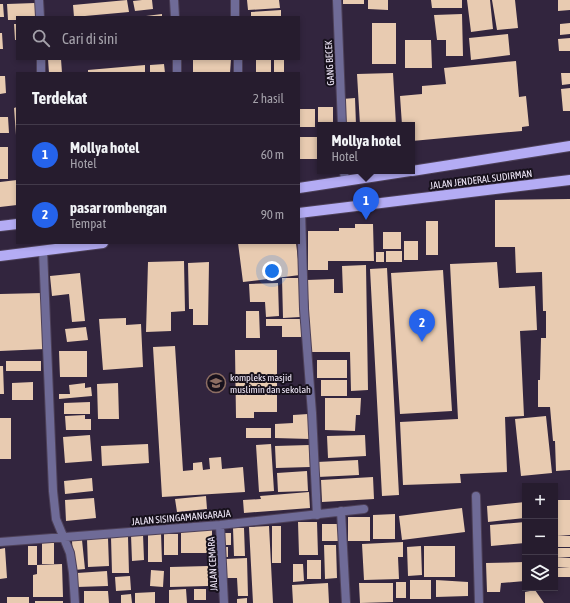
<!DOCTYPE html>
<html lang="id">
<meta charset="utf-8">
<style>
body{margin:0;font-family:"Asap Condensed",sans-serif;background:#32293a;color:#f1f3f6}
.controls{position:absolute;right:12px;bottom:12px;display:grid;overflow:hidden;border-radius:0px;box-shadow:0 2px 6px #0003}
.controls button{width:36px;height:36px;display:grid;place-items:center;padding:0;border:0;border-bottom:1px solid #423a4a;background:#261c2e;color:#f1f3f6;font:20px sans-serif}
.you{position:absolute;left:272px;top:271px;width:14px;height:14px;margin:-10px;border:3px solid #fff;border-radius:50%;background:#1a73e8;box-shadow:0 0 0 6px #1a73e833}
.badge{display:grid;place-items:center;width:26px;height:26px;border-radius:50%;background:#2563eb;color:#fff;font-size:13px;font-weight:700}
.pin{position:absolute;translate:-50% -33px;filter:drop-shadow(0 1px 2px #0008)}
.pin::after{content:'';position:absolute;top:21px;width:14px;height:12px;background:inherit;clip-path:polygon(0 0,100% 0,50% 100%)}
.popup{position:absolute;left:317px;top:122px;width:98px;height:52px;box-sizing:border-box;display:grid;place-content:center;border-radius:0px;background:#261c2e;filter:drop-shadow(0 1px 3px #0005);font-size:13px;white-space:nowrap;color:#a4a1aa}
.popup b{font-size:15px;color:#f1f3f6}
.popup::after{content:'';position:absolute;left:50%;top:100%;margin-left:-8px;border:8px solid transparent;border-top-color:#261c2e}
.list{margin:0;padding:0;list-style:none}
h2{display:flex;justify-content:space-between;align-items:center;height:52px;margin:0;padding:0 16px;font-size:17px}
h2 small{font-size:13px;font-weight:400;color:#a4a1aa}
.list li{display:grid;grid-template-columns:26px 1fr auto;gap:12px;align-items:center;box-sizing:border-box;height:60px;padding:0 16px;border-top:1px solid #423a4a}
.list b{display:block;font-size:15px;white-space:nowrap}
.list p{margin:0;font-size:13px;white-space:nowrap;color:#a4a1aa}
.list em{font-size:13px;font-style:normal;color:#a4a1aa}
.icon{flex:none;width:22px;height:22px;fill:none;stroke:currentColor;stroke-width:2;stroke-linecap:round;stroke-linejoin:round}
.map{position:relative;flex:none;width:570px;height:603px;overflow:hidden}
.search{position:absolute;background:#261c2e;box-shadow:0 2px 6px #0003;left:16px;top:16px;width:284px;height:44px;display:flex;align-items:center;gap:10px;box-sizing:border-box;padding:0 14px;border-radius:0px;color:#a4a1aa;font-size:15px}
.panel{position:absolute;background:#261c2e;box-shadow:0 2px 6px #0003;left:16px;top:72px;width:284px;height:172px;border-radius:0px}
.map>svg:first-child{display:block}
.building{fill:#e8cbb1}
.lines{fill:none;stroke-linecap:round;stroke-linejoin:round}
.street-casing{stroke:#4d4058;stroke-width:10}
.primary-casing{stroke:#4d4058;stroke-width:12}
.street{stroke:#6f6b97;stroke-width:8}
.primary{stroke:#b4acf4;stroke-width:10}
.labels{text-anchor:middle;stroke-width:4;stroke-linejoin:round;paint-order:stroke}
.street-label{font-size:10px;fill:#f1e9fa;stroke:#17111c}
.poi-label{font-size:10px;fill:#f1e9fa;stroke:#17111c;text-anchor:start}
</style>
<div class="map">
<svg width="570" height="603" viewBox="0 0 570 603">
<rect width="100%" height="100%" fill="#32253e"/>
<path class="building" d="M127 0 129 12 74 17 73 5Z
M142 0H152L153 9 135 11 133 1Z
M247 0H279L280 8 248 10Z
M343 0H364V4H343Z
M368 0H388V10L368 9Z
M431 0H462V8H432Z
M467 0H490L493 29 471 32Z
M492 0H515L518 28 497 30Z
M558 0H570V10L558 11Z
M35 3 36 17H17V20H8L7 4Z
M0 4H3L4 17H0Z
M281 10V17H251V12Z
M162 14V17H146V16Z
M462 14 463 56H446V40H437L434 15Z
M372 23H396V64H372Z
M570 23V34L560 35V24Z
M14 24H17V40H15Z
M0 33H2L3 49H0Z
M508 34 510 55 471 60 469 38Z
M570 38V51H559L558 39Z
M405 40H431L432 68H405Z
M48 59H61L62 73H49Z
M193 59H231L230 73 193 72Z
M256 59H271V73H256Z
M274 59H284V72H274Z
M516 61 519 97 526 96 529 126 522 127V131L412 141V125H402L400 96 422 94V86L446 84 444 68Z
M164 64 165 73H150V65Z
M145 65V73H88V70Z
M393 73 396 125H360L357 74Z
M561 73H570V84L562 85Z
M0 76H5L6 93 0 94Z
M570 88V111H563L561 89Z
M355 98 356 125H344L342 99Z
M17 107V135H16L14 108Z
M318 107H333V125H320V129H318Z
M300 109H315V127H299Z
M0 117H8L9 133H0Z
M299 137H317V159H299Z
M0 147H8V179H0Z
M17 180V205L0 207V182Z
M570 199V470L556 471 555 441H553L550 407H538V380H540L541 338H546V311H543L542 272 516 273 515 247H495V200Z
M426 221H438V255H426Z
M355 224H373L374 261H328V270H308V231H339V228H355Z
M383 232H401V249H383Z
M404 241H418V260H404Z
M238 243H296L300 275 243 282Z
M386 251H402V262H386Z
M376 252H384V262H376Z
M184 261 185 311 171 312V331L146 332 148 262Z
M209 262 208 325H193V309H189L188 263Z
M497 262 499 288 535 286 537 330 520 331 524 416 505 417 507 472 460 474 461 483 403 485 400 422 458 419 450 264Z
M366 265 368 390 351 391 350 352H311L307 280 334 279V293H343L342 266Z
M387 268 399 495 382 496 370 269Z
M443 270 452 411 400 414 391 273Z
M80 273 85 321 72 322 69 294 52 296 50 276Z
M282 278H299L300 317 283 318Z
M278 283 279 316 266 317 265 302H250L249 284Z
M43 293 45 349 0 351V294Z
M246 311H259L260 338H246Z
M126 318V325L141 324 143 367 103 370 99 319Z
M266 319H301V337H282V326H266Z
M86 327 88 340 67 342 65 329Z
M175 346 183 471 193 470V463L202 462 203 470 210 469 209 458 221 457 222 469 243 467 245 492 162 497 153 347Z
M235 350H277V412H254V418H236Z
M59 351H87V377H60Z
M317 360H347V378H317Z
M6 361H41V371H6Z
M0 366H3L4 394H0Z
M321 380H347V396H321Z
M33 382V400H12V383Z
M85 383V388L91 387 92 396 59 399V394H70L69 385Z
M118 383 119 419H98L97 384Z
M325 398H361L360 415H356L355 431 325 430Z
M90 402V414H64V403Z
M308 414 310 439 275 438V424L293 423V415Z
M85 415V419H91V430H66L65 416Z
M546 416 552 473 521 476 515 419Z
M0 418H11V459H0Z
M246 428H271V438H246Z
M90 435 92 461 65 463 63 437Z
M365 435 366 456 328 458 327 436Z
M148 444 149 463 102 466 101 446Z
M271 444 274 491 259 492 256 445Z
M309 445 310 467 276 468 275 446Z
M358 460 359 475 318 477 317 462Z
M307 471 308 491 278 492 277 473Z
M373 477 374 499 322 502 321 480Z
M92 478 93 491 65 494 64 481Z
M309 492 310 508 244 513 243 500 261 499 260 496Z
M206 496 207 509 177 512 175 499Z
M94 498 96 518 66 521 65 500Z
M555 500H570V535L557 536H570V547H555Z
M525 502V518L488 522 487 506Z
M462 508 465 532 402 540 399 516Z
M395 514V539H373V515Z
M348 517H370V541H348Z
M298 522H317L318 555H299Z
M525 522V543L491 546 490 525Z
M322 524H338V541H322Z
M269 526 273 603H253L249 527Z
M272 526H281V563H272Z
M233 528H244L245 556H234Z
M181 530H212V553H181Z
M161 533 162 562H148V534Z
M223 533H231V545H223Z
M143 534 144 560 132 561 131 535Z
M164 534H178V555H164Z
M111 537H128L129 573H112Z
M108 538 109 566 88 567 87 539Z
M82 540 85 569 74 570 72 541Z
M403 542V557H398L399 579 364 580 362 544Z
M42 543H54V564H42Z
M324 545H336L337 578 325 579Z
M28 546H37V565H28Z
M421 546 422 575 408 576 407 547Z
M424 546H455V577H424Z
M222 547H228V557H223Z
M5 548 7 578 0 579V549Z
M555 548H570V557L555 558Z
M247 558 248 596H238L237 578H226V559Z
M555 558H570V567H555Z
M307 560H321V579H307Z
M525 562V581L501 583 500 592H487L486 563Z
M62 564 63 597H33V575L37 574V565Z
M293 564H303L304 581 293 582Z
M208 566V586L170 587V567Z
M570 567V577H555V568Z
M151 570 164 571 163 587 150 586Z
M107 571 108 586 77 587V573Z
M130 576 131 590 116 591 115 577Z
M410 580H431V599H410Z
M436 580 468 582V596L436 597Z
M396 582H406V598H396Z
M328 583 329 603H293L292 585Z
M359 583H393V602L360 603Z
M186 589 187 603H169V590Z
M194 589H206V600H194Z
M535 590 544 603H525V592Z
M84 591H108L109 603H84Z
M155 592V603H135V593Z
M131 594 132 603H121V595Z
M7 597H29V603H7Z
M247 598V603H237V599Z
M35 601H63V603H35Z"/>
<g class="lines">
<g class="street-casing">
<path id="street" d="M39 0 40 17
M174 0 175 17
M235 0V17
M337 0 342 125
M41 59V73
M177 59V73
M238 59V73
M344 171 345 181
M301 212 304 309 312 413 317 515
M43 250 53 491 56 519 70 553 73 573 75 603
M476 496 479 603
M341 511 346 603
M220 525 224 603
M0 542 220 525 364 509"/>
</g>
<g class="primary-casing">
<path id="primary" d="M412 171 570 146
M299 188 410 171
M299 213 570 180
M0 226 17 224
M0 256 103 243"/>
</g>
<use href="#street" class="street"/>
<use href="#primary" class="primary"/>
</g>
<defs>
<g id="school-ring" transform="scale(1)"><circle r="9.5" fill="#17111c" stroke="#8d6e63" stroke-width="1.5"/><path d="M0-5L7-2L0 1L-7-2ZM-4 1L0 2.5L4 1V4Q0 6-4 4Z" fill="#8d6e63"/></g>
</defs>
<g fill-rule="evenodd">
<use href="#school-ring" x="216" y="383"/>
</g>
<g class="labels">
<g class="street-label">
<text transform="translate(329 63) rotate(-93)" y="4">GANG BECEK</text>
<text transform="translate(481 179) rotate(-7)" y="4">JALAN JENDERAL SUDIRMAN</text>
<text transform="translate(181 517) rotate(-5)" y="4">JALAN SISINGAMANGARAJA</text>
<text transform="translate(212 564) rotate(-93)" y="4">JALAN CEMARA</text>
</g>
<g class="poi-label">
<text x="230" y="381">kompleks masjid<tspan x="230" dy="12">muslimin dan sekolah</tspan></text>
</g>
</g>
</svg>
<div class="controls">
<button>+</button>
<button>−</button>
<button><svg class="icon" aria-label="layers" viewBox="0 0 24 24"><path d="M12 4l9 5-9 5-9-5zM3 14l9 5 9-5"/></svg></button>
</div>
<div class="you"></div>
<div class="pin badge" style="left:366px;top:220px">1</div>
<div class="popup"><b>Mollya hotel</b>Hotel</div>
<div class="pin badge" style="left:422px;top:342px">2</div>
<div class="search"><svg class="icon" aria-label="search" viewBox="0 0 24 24"><circle cx="10" cy="10" r="6"/><path d="M15 15l6 6"/></svg>Cari di sini</div>
<section class="panel">
<h2>Terdekat<small>2 hasil</small></h2>
<ul class="list">
<li><span class="badge">1</span><div><b>Mollya hotel</b><p>Hotel</p></div><em>60 m</em></li>
<li><span class="badge">2</span><div><b>pasar rombengan</b><p>Tempat</p></div><em>90 m</em></li>
</ul>
</section>
</div>
